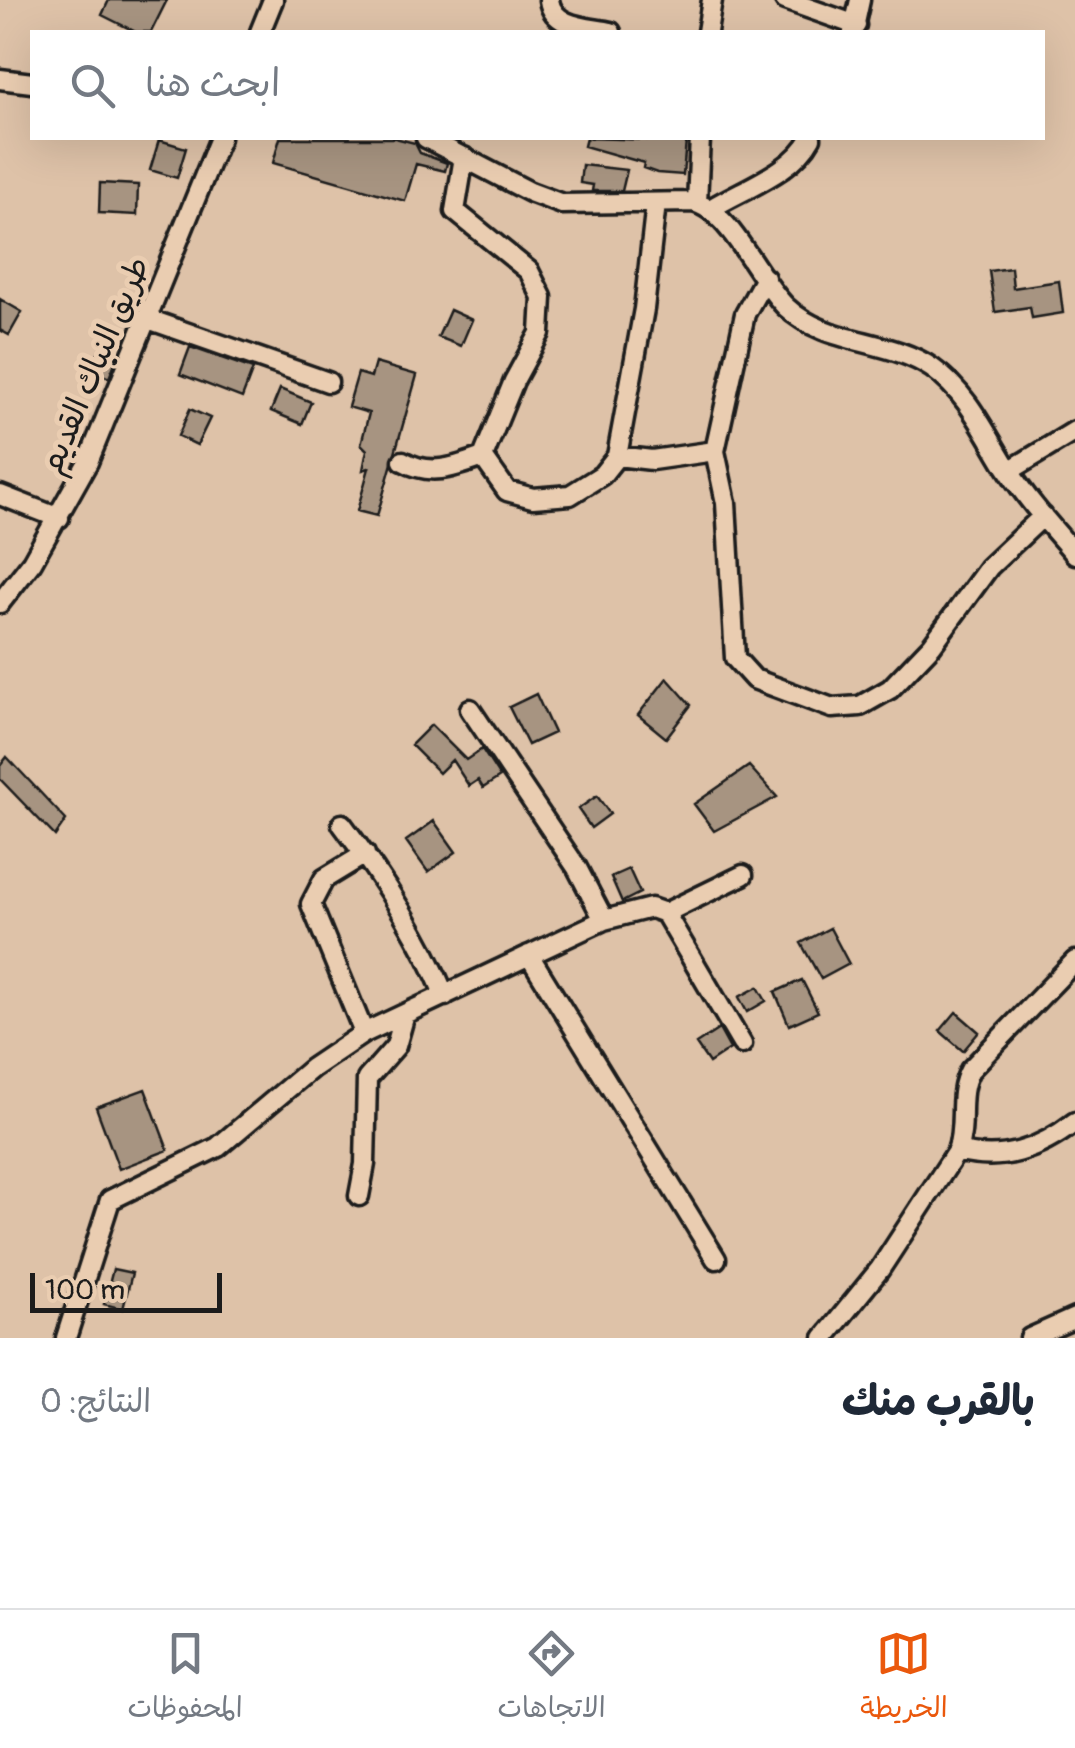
<!DOCTYPE html>
<html lang="ar">
<meta charset="utf-8">
<style>
body{margin:0;font-family:Pangolin,"Playpen Sans Arabic",sans-serif;background:#f6f6f7;color:#1f2937;direction:rtl}
.scale{position:absolute;left:30px;bottom:25px;width:192px;box-sizing:border-box;padding-left:10px;border:5px solid #1c1c1c;border-top:0;font-size:28px;line-height:35px;white-space:nowrap;color:#1c1c1c;-webkit-text-stroke:8px #eacdb1;paint-order:stroke}
.list{margin:0;padding:0;list-style:none}
h2{display:flex;justify-content:space-between;align-items:center;height:130px;margin:0;padding:0 40px;font-size:42px}
h2 small{font-size:32px;font-weight:400;color:#747a83}
.icon{flex:none;width:55px;height:55px;fill:none;stroke:currentColor;stroke-width:2;stroke-linecap:round;stroke-linejoin:round}
.map{position:relative;flex:none;width:1075px;height:1338px;overflow:hidden;direction:ltr}
.search{position:absolute;background:#fff;box-shadow:0 10px 40px #0002;left:30px;right:30px;top:30px;height:110px;display:flex;align-items:center;gap:25px;box-sizing:border-box;padding:0 35px;border-radius:0px;color:#747a83;font-size:38px}
.sheet{height:270px;background:#fff}
nav{display:flex;justify-content:space-around;align-items:center;box-sizing:border-box;height:140px;border-top:2px solid #e0e1e3;background:#fff;font-size:28px;color:#747a83}
nav a{display:grid;justify-items:center;gap:5px}
nav .on{color:#ea580c}
.map>svg:first-child{display:block}
.building{fill:#a79481;stroke:#1c1c1c;stroke-width:2.5}
.lines{fill:none;stroke-linecap:round;stroke-linejoin:round}
.minor-casing{stroke:#1c1c1c;stroke-width:25}
.minor{stroke:#eacdb1;stroke-width:18}
.labels{text-anchor:middle;stroke-width:10;stroke-linejoin:round;paint-order:stroke}
.street-label{font-size:32px;fill:#1c1c1c;stroke:#eacdb1}
</style>
<div class="map">
<svg width="1075" height="1338" viewBox="0 0 1075 1338">
<rect width="100%" height="100%" fill="#dec2a8"/>
<filter id="ink" filterUnits="userSpaceOnUse"><feTurbulence type="fractalNoise" baseFrequency=".01" numOctaves="2"/><feDisplacementMap in="SourceGraphic" scale="20" xChannelSelector="R" yChannelSelector="G"/><feConvolveMatrix kernelMatrix="1 2 1 2 8 2 1 2 1" color-interpolation-filters="sRGB"/></filter>
<g filter="url(#ink)">
<path class="building" d="M109 0H167L151 32H136L102 15Z
M280 138H395L415 143 420 153 447 163 445 171 416 164 405 201 273 163Z
M586 138 686 141 683 175 657 173 643 168 644 163 584 146Z
M159 140 186 148 177 178 150 170Z
M582 165 627 170 622 191H592L593 185 580 183Z
M100 183 138 185 137 215 99 213Z
M1011 268 1013 288 1059 281 1063 313 1032 318 1030 307 995 312 989 271Z
M0 299 22 312 9 335 0 330Z
M450 310 472 320 461 346 438 337Z
M101 347 118 355 109 378 90 369Z
M190 347 253 369 242 398 180 374Z
M375 363 417 375 377 516 357 511 369 468 363 470 367 450 361 444 369 413 348 407 358 373 371 377Z
M280 389 311 402 302 424 271 411Z
M190 409 210 418 197 445 178 436Z
M667 678 691 705 666 738 638 715Z
M536 694 554 733 528 745 509 707Z
M431 725 466 760 482 749 500 777 483 788 478 780 469 786 452 760 439 773 411 745Z
M7 757 66 820 55 836 0 779V766Z
M749 766 777 797 714 831 694 804Z
M597 796 610 814 591 828 578 809Z
M434 821 456 852 428 872 406 841Z
M629 869 640 893 622 902 611 877Z
M830 928 849 964 821 979 801 943Z
M802 980 818 1012 789 1025 775 992Z
M758 987 766 1001 747 1012 739 997Z
M956 1012 979 1032 963 1051 940 1031Z
M719 1029 730 1049 709 1063 696 1044Z
M145 1089 168 1150 119 1169 96 1107Z
M113 1269 132 1273 123 1309 104 1304Z"/>
<g class="lines">
<g class="minor-casing">
<path id="minor" d="M549 0C553 28 587 27 611 32
M785 0 856 25
M260 32 273 0
M707 32 712 0
M853 32 860 0
M0 79 32 83
M426 138 530 192 562 204 692 202C730 209 758 280 786 307 826 345 888 338 932 368 969 394 986 435 1009 471 1028 501 1052 527 1075 554
M697 203 700 138
M712 208C745 188 793 172 811 138
M148 319 328 382
M715 451 726 503 735 658 754 679 832 708 860 706 890 689 932 645 989 567 1043 516
M617 456 652 460 715 451 745 314 765 278
M483 457 507 491 533 498 570 495 602 475 617 456 644 309 656 203
M403 461C431 477 455 467 483 457L514 381 540 333 542 297 529 271 455 211 464 157
M1009 471 1075 431
M0 495 59 518
M0 603 32 562 88 462 220 138
M470 709 577 868 604 920
M342 824C382 877 419 934 445 996
M665 913 743 875
M529 955 716 1259
M364 1033 311 904 324 879 365 854
M957 1151C1002 1163 1039 1150 1075 1122
M359 1196 365 1164 367 1079 396 1046 405 1014
M66 1338 110 1200 218 1147 312 1068 364 1033 604 920 651 908 665 913 742 1044
M824 1338 880 1269 957 1151C967 1123 956 1096 970 1070L1075 961
M1030 1338 1075 1318"/>
</g>
<use href="#minor" class="minor"/>
</g>
</g>
<g class="labels">
<g class="street-label">
<text transform="translate(94 365) rotate(-67)" y="11">طريق النباك القديم</text>
</g>
</g>
</svg>
<div class="scale">100 m</div>
<div class="search"><svg class="icon" aria-label="search" viewBox="0 0 24 24"><circle cx="10" cy="10" r="6"/><path d="M15 15l6 6"/></svg>ابحث هنا</div>
</div>
<section class="sheet">
<h2>بالقرب منك<small>النتائج: 0</small></h2>
<ul class="list">
</ul>
</section>
<nav>
<a class="on"><svg class="icon" aria-label="map" viewBox="0 0 24 24"><path d="M3 6l6-2 6 2 6-2v14l-6 2-6-2-6 2zM9 4v14M15 6v14"/></svg>الخريطة</a>
<a><svg class="icon" aria-label="directions" viewBox="0 0 24 24"><path d="M12 3l9 9-9 9-9-9zM9 14v-3h6M13 9l2 2-2 2"/></svg>الاتجاهات</a>
<a><svg class="icon" aria-label="saved" viewBox="0 0 24 24"><path d="M7 4h10v16l-5-4-5 4z"/></svg>المحفوظات</a>
</nav>
